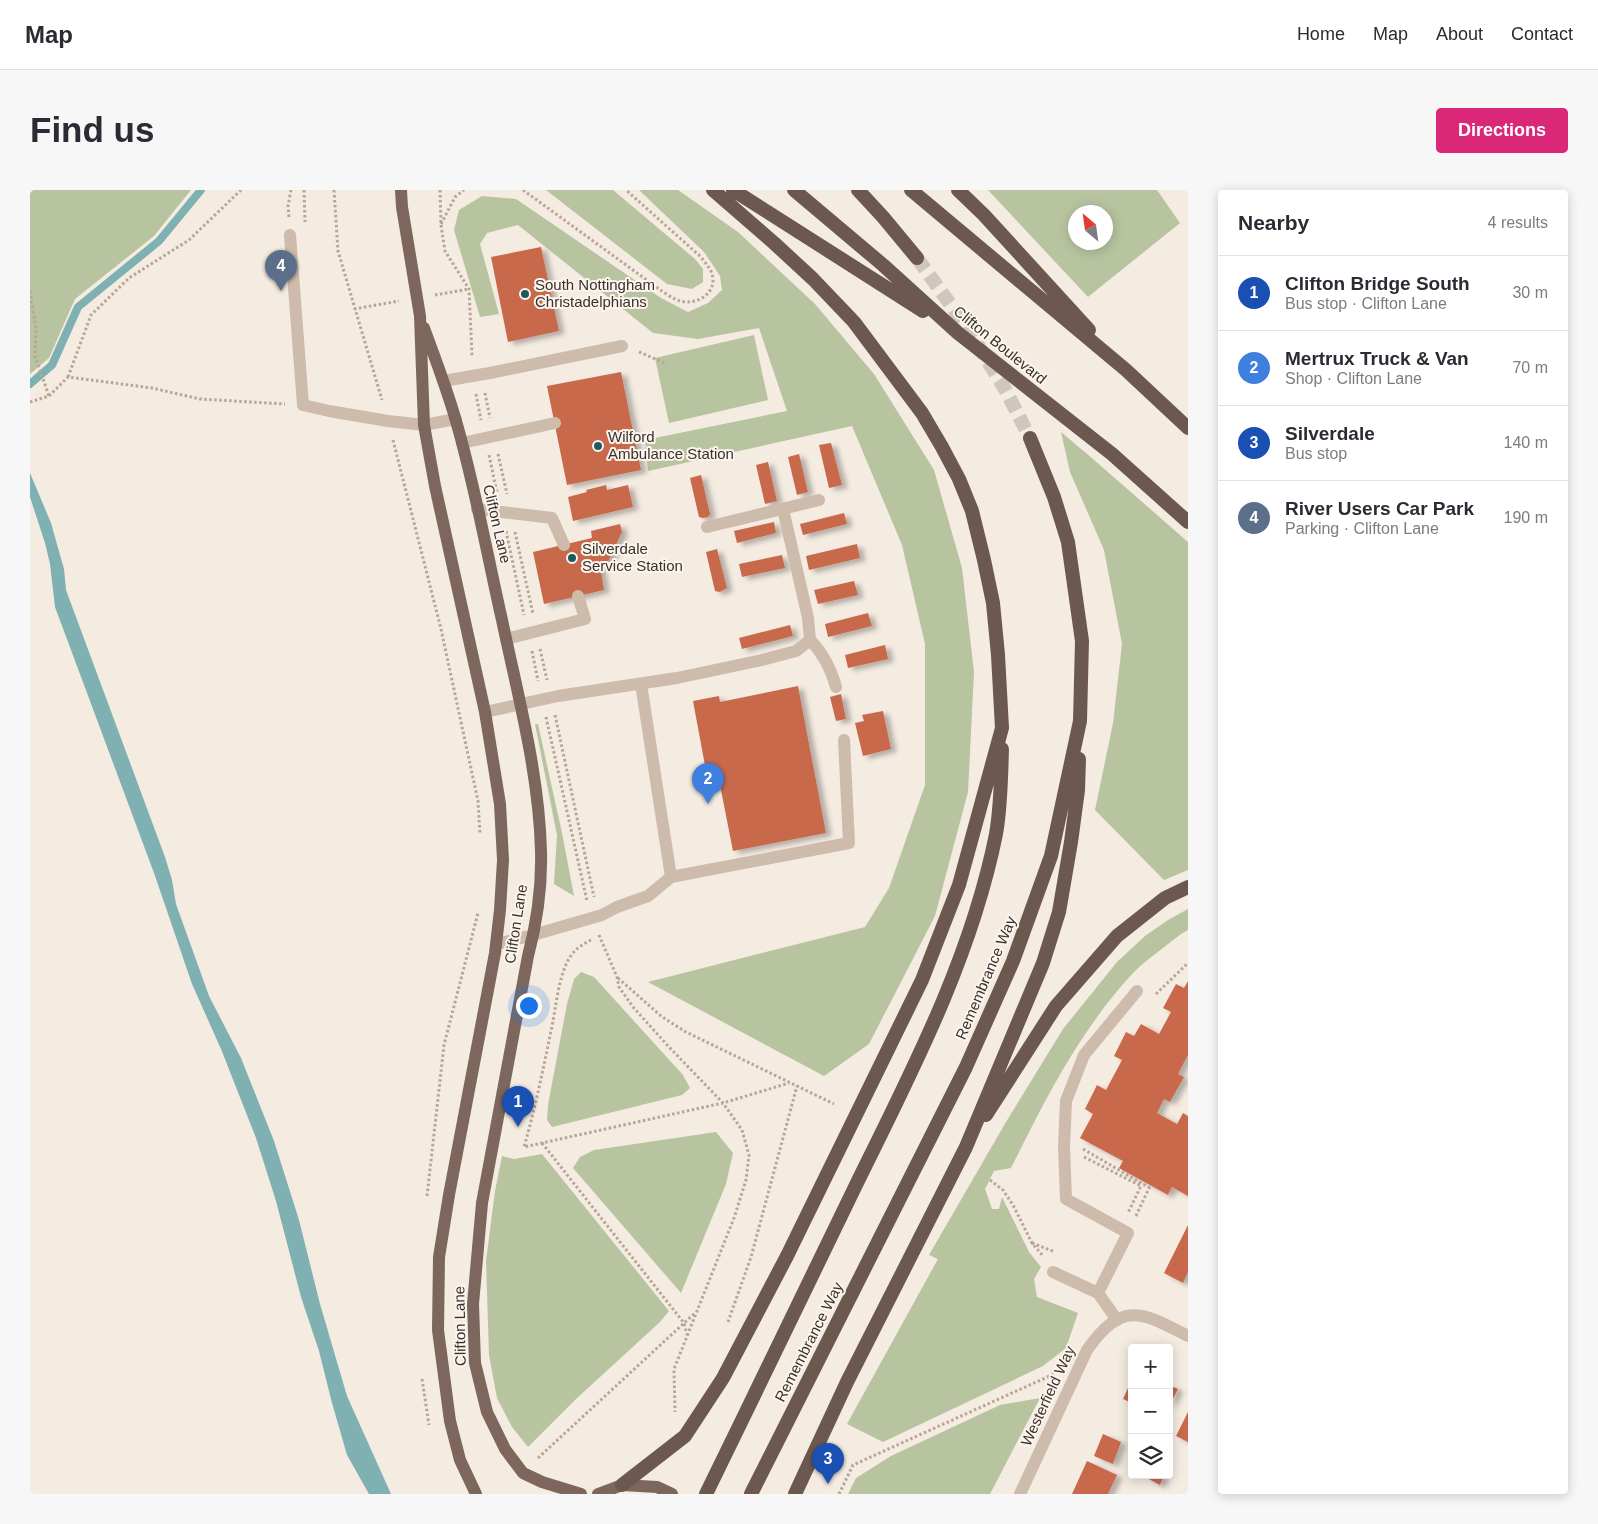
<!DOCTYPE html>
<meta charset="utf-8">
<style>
body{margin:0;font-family:Arial,sans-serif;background:#f7f7f7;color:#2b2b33}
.controls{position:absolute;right:15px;bottom:15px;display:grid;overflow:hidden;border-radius:5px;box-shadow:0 2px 12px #0003}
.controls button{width:45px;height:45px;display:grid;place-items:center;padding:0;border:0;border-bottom:1px solid #e1e1e2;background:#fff;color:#2b2b33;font:25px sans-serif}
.compass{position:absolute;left:1038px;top:15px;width:45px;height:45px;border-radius:50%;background:#fff;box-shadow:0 2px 12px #0003;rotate:331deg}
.you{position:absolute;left:498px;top:815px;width:18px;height:18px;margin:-12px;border:4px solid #fff;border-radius:50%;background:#1a73e8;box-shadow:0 0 0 8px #1a73e833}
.badge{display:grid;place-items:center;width:32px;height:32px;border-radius:50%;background:#db2777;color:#fff;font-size:16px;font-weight:700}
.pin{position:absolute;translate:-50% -41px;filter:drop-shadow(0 1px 2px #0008)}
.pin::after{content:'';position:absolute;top:26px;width:18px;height:15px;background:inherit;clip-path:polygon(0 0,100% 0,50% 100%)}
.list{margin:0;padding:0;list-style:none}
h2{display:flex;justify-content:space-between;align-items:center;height:65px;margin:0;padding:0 20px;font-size:21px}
h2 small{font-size:16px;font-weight:400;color:#7c7c81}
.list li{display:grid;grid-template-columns:32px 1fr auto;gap:15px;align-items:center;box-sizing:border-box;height:75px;padding:0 20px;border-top:1px solid #e1e1e2}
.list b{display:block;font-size:19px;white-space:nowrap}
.list p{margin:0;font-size:16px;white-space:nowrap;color:#7c7c81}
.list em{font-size:16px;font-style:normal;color:#7c7c81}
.icon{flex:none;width:28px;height:28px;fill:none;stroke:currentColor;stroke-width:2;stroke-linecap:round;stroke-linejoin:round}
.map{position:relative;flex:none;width:1158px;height:1304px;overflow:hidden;border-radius:5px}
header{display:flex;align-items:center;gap:30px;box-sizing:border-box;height:70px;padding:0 25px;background:#fff;border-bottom:1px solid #e1e1e2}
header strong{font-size:24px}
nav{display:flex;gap:28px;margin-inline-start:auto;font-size:18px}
.intro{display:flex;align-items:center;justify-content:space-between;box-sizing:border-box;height:120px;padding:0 30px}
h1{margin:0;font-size:35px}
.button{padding:12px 22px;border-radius:5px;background:#db2777;color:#fff;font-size:18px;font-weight:700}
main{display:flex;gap:30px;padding:0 30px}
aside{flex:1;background:#fff;border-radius:5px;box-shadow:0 2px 12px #0003}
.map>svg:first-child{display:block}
.green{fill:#b8c4a0;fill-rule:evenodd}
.water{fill:#7fb0b2}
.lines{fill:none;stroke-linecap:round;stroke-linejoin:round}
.stream{stroke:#7fb0b2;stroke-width:8}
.building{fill:#c8694b;filter:url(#shadow)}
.trunk-tunnel{stroke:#cfc6bd;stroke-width:14;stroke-dasharray:14 7;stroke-linecap:butt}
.path{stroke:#b9a596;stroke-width:3;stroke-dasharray:2.5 2.5;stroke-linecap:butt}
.service{stroke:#cdbbac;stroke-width:12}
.minor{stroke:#cdbbac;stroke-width:12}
.primary{stroke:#7d675c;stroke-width:12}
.trunk{stroke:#6c584f;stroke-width:14}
.poi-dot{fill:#1f5a5e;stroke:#fbf5ee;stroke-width:2}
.labels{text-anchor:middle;stroke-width:4;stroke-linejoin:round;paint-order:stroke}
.poi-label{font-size:15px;fill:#3b302b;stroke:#fbf5ee;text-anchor:start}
.street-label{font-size:15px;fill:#3b302b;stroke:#fbf5ee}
</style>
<header>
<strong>Map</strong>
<nav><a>Home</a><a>Map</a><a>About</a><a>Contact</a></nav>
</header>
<div class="intro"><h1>Find us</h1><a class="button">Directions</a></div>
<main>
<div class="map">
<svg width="1158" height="1304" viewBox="0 0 1158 1304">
<defs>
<filter id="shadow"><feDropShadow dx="5.5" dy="3" stdDeviation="2.5" flood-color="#0004"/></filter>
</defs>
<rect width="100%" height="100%" fill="#f4ebe1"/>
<path class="green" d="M0 0H161L124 46 45 109 19 168 0 184Z
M516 0H583L665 69 673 79V92L662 99 637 94Z
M609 0H648L708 42 785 114 844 184 904 280 932 378 944 482 938 602 905 726 839 854 794 886 618 792 835 737 859 698 895 595V454L872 355 822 236 618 281 615 250 757 221 729 138 668 149 623 143 488 35 457 43 450 54 469 124 450 127 424 40 429 20 452 6 486 9 631 108 658 122 678 113 692 100 690 86 674 62Z
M958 0H1127L1150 33 1058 107ZM1046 22H1076V52H1046Z
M724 145 738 210 639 233 625 168Z
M1031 242 1063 269 1158 352V680L1134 690 1065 620 1083 533 1092 454 1074 360 1040 282Z
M505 534H508L532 643 544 706 524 694 527 645Z
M1158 719V740L1151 744C1135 757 1117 769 1103 783 1050 840 1016 908 981 978L964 981 955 999 962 1019H969L972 1007 999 1062 1011 1077 1004 1089 1007 1107 1048 1123 1036 1158 1013 1176 853 1252 817 1234 908 1069 899 1065 976 932 1033 839 1087 772 1115 746 1138 730Z
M551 782 564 787 653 885 660 898 652 905 522 937 517 930 518 915 537 814 544 789Z
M686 942 703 963 696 994 651 1103 543 978 550 967 564 960Z
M512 964 639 1121 630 1132 546 1209 498 1257 482 1237 467 1208 459 1165 456 1071 465 1001 472 966 484 969Z
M1010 1208 960 1304H818L826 1288 861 1266 970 1215Z"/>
<path class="water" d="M0 283 21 333 34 379 36 400 135 667 142 690 146 714 179 806 211 868 244 951 269 1030 290 1114 317 1206 361 1304H339L317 1265 302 1213 289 1161 271 1107 246 1011 226 948 191 859 162 794 124 683 25 417 20 374 15 353 0 307Z"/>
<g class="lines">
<path class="stream" d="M0 194 22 175 48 117 129 51 171 0"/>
</g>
<path class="building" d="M511 57 529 141 478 152 461 67Z
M591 182 611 280 537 295 517 196Z
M801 253 812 295 799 298 789 255Z
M769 264 778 302 767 305 758 267Z
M738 272 747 311 735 314 726 275Z
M671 285 680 324 678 327 673 328 669 327 660 288Z
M576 295 577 300 598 295 603 317 543 331 538 307 557 302 556 300Z
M814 323 817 334 773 345 770 334Z
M744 332 746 343 707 353 704 341Z
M590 334 592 342 577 374 570 376 574 400 514 414 503 362 562 348 561 341Z
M827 354 830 368 779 380 776 366Z
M687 359 697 398 690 402 685 401 676 362Z
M752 365 755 378 712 387 709 374Z
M824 391 828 405 788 414 784 400Z
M838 423 842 436 798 447 795 434Z
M760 435 763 446 712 459 709 448Z
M855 455 858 469 818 478 815 465Z
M768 496 796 643 703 661 690 595 679 597 663 511 689 506 690 512Z
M811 504 816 529 806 531 800 507Z
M853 521 861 559 833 566 825 533 834 531 832 525Z
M1158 791V865L1148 884 1154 887 1140 912 1134 909 1127 923 1147 934 1153 923 1158 926V1006L1142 997 1138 1005 1089 978 1093 971 1050 948 1063 924 1055 919 1067 895 1076 900 1092 870 1084 866 1096 842 1104 846 1111 834 1129 844 1141 822 1133 818 1146 794 1154 798Z
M1158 1035V1082L1153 1093 1134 1083Z
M1102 1189V1213L1093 1209Z
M1139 1195 1148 1199 1139 1216Z
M1158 1222V1252L1146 1246Z
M1073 1244 1091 1252 1083 1274 1064 1266Z
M1057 1271 1087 1285 1078 1304H1042Z
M1118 1285H1134L1130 1295 1117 1288Z"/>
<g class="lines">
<path class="trunk-tunnel" d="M887 68 936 136 975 199 1000 248"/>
<path class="path" d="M274 0 275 32
M304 0 308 61 352 210
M410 0 411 35 415 61 439 99 442 166
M493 0 629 99C635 103 643 109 650 111 665 115 684 106 683 88 682 80 676 74 671 67L596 0
M259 27 258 16 261 0
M411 34 425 7 434 0
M0 101 6 139 5 166 19 206
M405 105 439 99
M324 119 369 111
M609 162 637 174
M38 187 61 125 99 88 159 50 211 0
M455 203 460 228
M446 204 451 230
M0 212 19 206 38 187 122 198 170 209 255 214
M363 250 411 439 448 611 450 644
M468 264 477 304
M459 265 467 303
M476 341 494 425
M485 342 503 424
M510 459 517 490
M502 461 508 491
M525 525 564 707
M516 527 557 711
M569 745 587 787 589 797 603 817 639 857 693 913 712 940 719 965 716 990 704 1028 644 1179 645 1222
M561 750C553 754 545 759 540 767 528 786 526 819 521 841 513 880 505 919 494 957L693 913 759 893
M588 788 631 826 654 841 804 914
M1126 804 1158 773
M512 953 654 1133 657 1145
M1053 959 1120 998
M1054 967 1111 996 1098 1023
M960 990 973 1000 983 1015 1002 1053 1013 1066
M397 1006 414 855 448 723
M1106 1026 1120 996
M1002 1053 1025 1062
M698 1132 721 1067 767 896
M392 1189 399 1235
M508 1268 665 1123
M809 1304 823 1275 1024 1184"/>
<path class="service" d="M260 45 273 215 299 221 358 231 394 235 426 229
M413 191 460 183 592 156
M432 253 525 233
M447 319 522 328 534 355
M677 337 789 310
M476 449 555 429 548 406
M780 450C793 463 801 479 806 497
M455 522 528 506 647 488 732 470 766 461 780 450 778 428 753 319
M641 687 819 653 814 550
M467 754 503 745 572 725 587 717 618 706 641 687 611 494
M1023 1082 1068 1103 1087 1130
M1068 1103 1098 1043 1036 1009 1034 957 1036 911 1054 865 1107 801"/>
<path class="minor" d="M990 1304 1057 1160C1092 1110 1112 1122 1158 1146"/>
<path class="primary" d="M371 0 372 17 390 126 394 235 405 296 455 522 470 614 473 670 470 720 465 763 419 1005 409 1067 408 1140 420 1231 430 1270 446 1304
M394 138C405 168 417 199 426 231 445 296 457 364 472 430 488 506 509 583 511 661 512 696 507 732 498 766L452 1013 443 1114 445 1173 457 1222 475 1259 493 1283 512 1292 551 1304
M568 1304 592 1295 627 1297 642 1304"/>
<path class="trunk" d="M703 0 893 121
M764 0 853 75 928 143 1082 264 1158 332
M828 0 853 27 887 68
M881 0 1096 180 1158 238
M928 0 954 25 1059 140
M956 925 1026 816 1087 746 1135 708 1158 697
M592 1295 655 1246 693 1188 757 1066 892 790 929 695 972 538 968 465 963 413 954 370 942 321 929 289 912 257 892 223 824 132 783 89 744 53 683 0
M676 1304C726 1202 775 1100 825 997 881 883 941 769 966 644 971 616 971 587 972 559
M721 1304 936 877 983 771 1021 666 1050 531 1052 451 1038 352 1024 307 1000 248
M765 1304 817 1192 936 957 1013 773 1029 722 1041 652 1048 600 1049 569"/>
</g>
<g class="poi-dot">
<circle cx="495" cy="104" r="5"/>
<circle cx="568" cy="256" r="5"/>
<circle cx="542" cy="368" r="5"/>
</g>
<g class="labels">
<g class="poi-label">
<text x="505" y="100">South Nottingham<tspan x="505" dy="17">Christadelphians</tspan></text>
<text x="578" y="252">Wilford<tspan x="578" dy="17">Ambulance Station</tspan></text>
<text x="552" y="364">Silverdale<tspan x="552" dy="17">Service Station</tspan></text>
</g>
<g class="street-label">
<text transform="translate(970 155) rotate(39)" y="5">Clifton Boulevard</text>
<text transform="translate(467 334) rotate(77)" y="5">Clifton Lane</text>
<text transform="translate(486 734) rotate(-81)" y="5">Clifton Lane</text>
<text transform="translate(956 788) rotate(-67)" y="5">Remembrance Way</text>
<text transform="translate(430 1136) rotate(-91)" y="5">Clifton Lane</text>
<text transform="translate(779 1152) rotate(-63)" y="5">Remembrance Way</text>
<text transform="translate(1018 1206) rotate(-65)" y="5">Westerfield Way</text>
</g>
</g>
</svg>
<div class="controls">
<button>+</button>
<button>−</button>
<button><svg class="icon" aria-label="layers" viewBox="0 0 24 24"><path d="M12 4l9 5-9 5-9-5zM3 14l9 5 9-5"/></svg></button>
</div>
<svg class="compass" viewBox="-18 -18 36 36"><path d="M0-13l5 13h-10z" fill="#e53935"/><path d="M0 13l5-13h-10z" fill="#7c7c81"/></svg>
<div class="you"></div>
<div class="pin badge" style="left:488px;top:937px;background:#1a4fb4">1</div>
<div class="pin badge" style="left:678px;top:614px;background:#3f7fe0">2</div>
<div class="pin badge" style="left:798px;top:1294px;background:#1a4fb4">3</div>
<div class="pin badge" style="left:251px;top:101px;background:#5c6f8a">4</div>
</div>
<aside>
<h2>Nearby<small>4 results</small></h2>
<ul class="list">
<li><span class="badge" style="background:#1a4fb4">1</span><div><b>Clifton Bridge South</b><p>Bus stop · Clifton Lane</p></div><em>30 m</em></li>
<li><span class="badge" style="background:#3f7fe0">2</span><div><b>Mertrux Truck &amp; Van</b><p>Shop · Clifton Lane</p></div><em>70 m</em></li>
<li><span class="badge" style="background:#1a4fb4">3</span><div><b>Silverdale</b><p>Bus stop</p></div><em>140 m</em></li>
<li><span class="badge" style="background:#5c6f8a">4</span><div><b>River Users Car Park</b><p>Parking · Clifton Lane</p></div><em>190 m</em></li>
</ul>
</aside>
</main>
